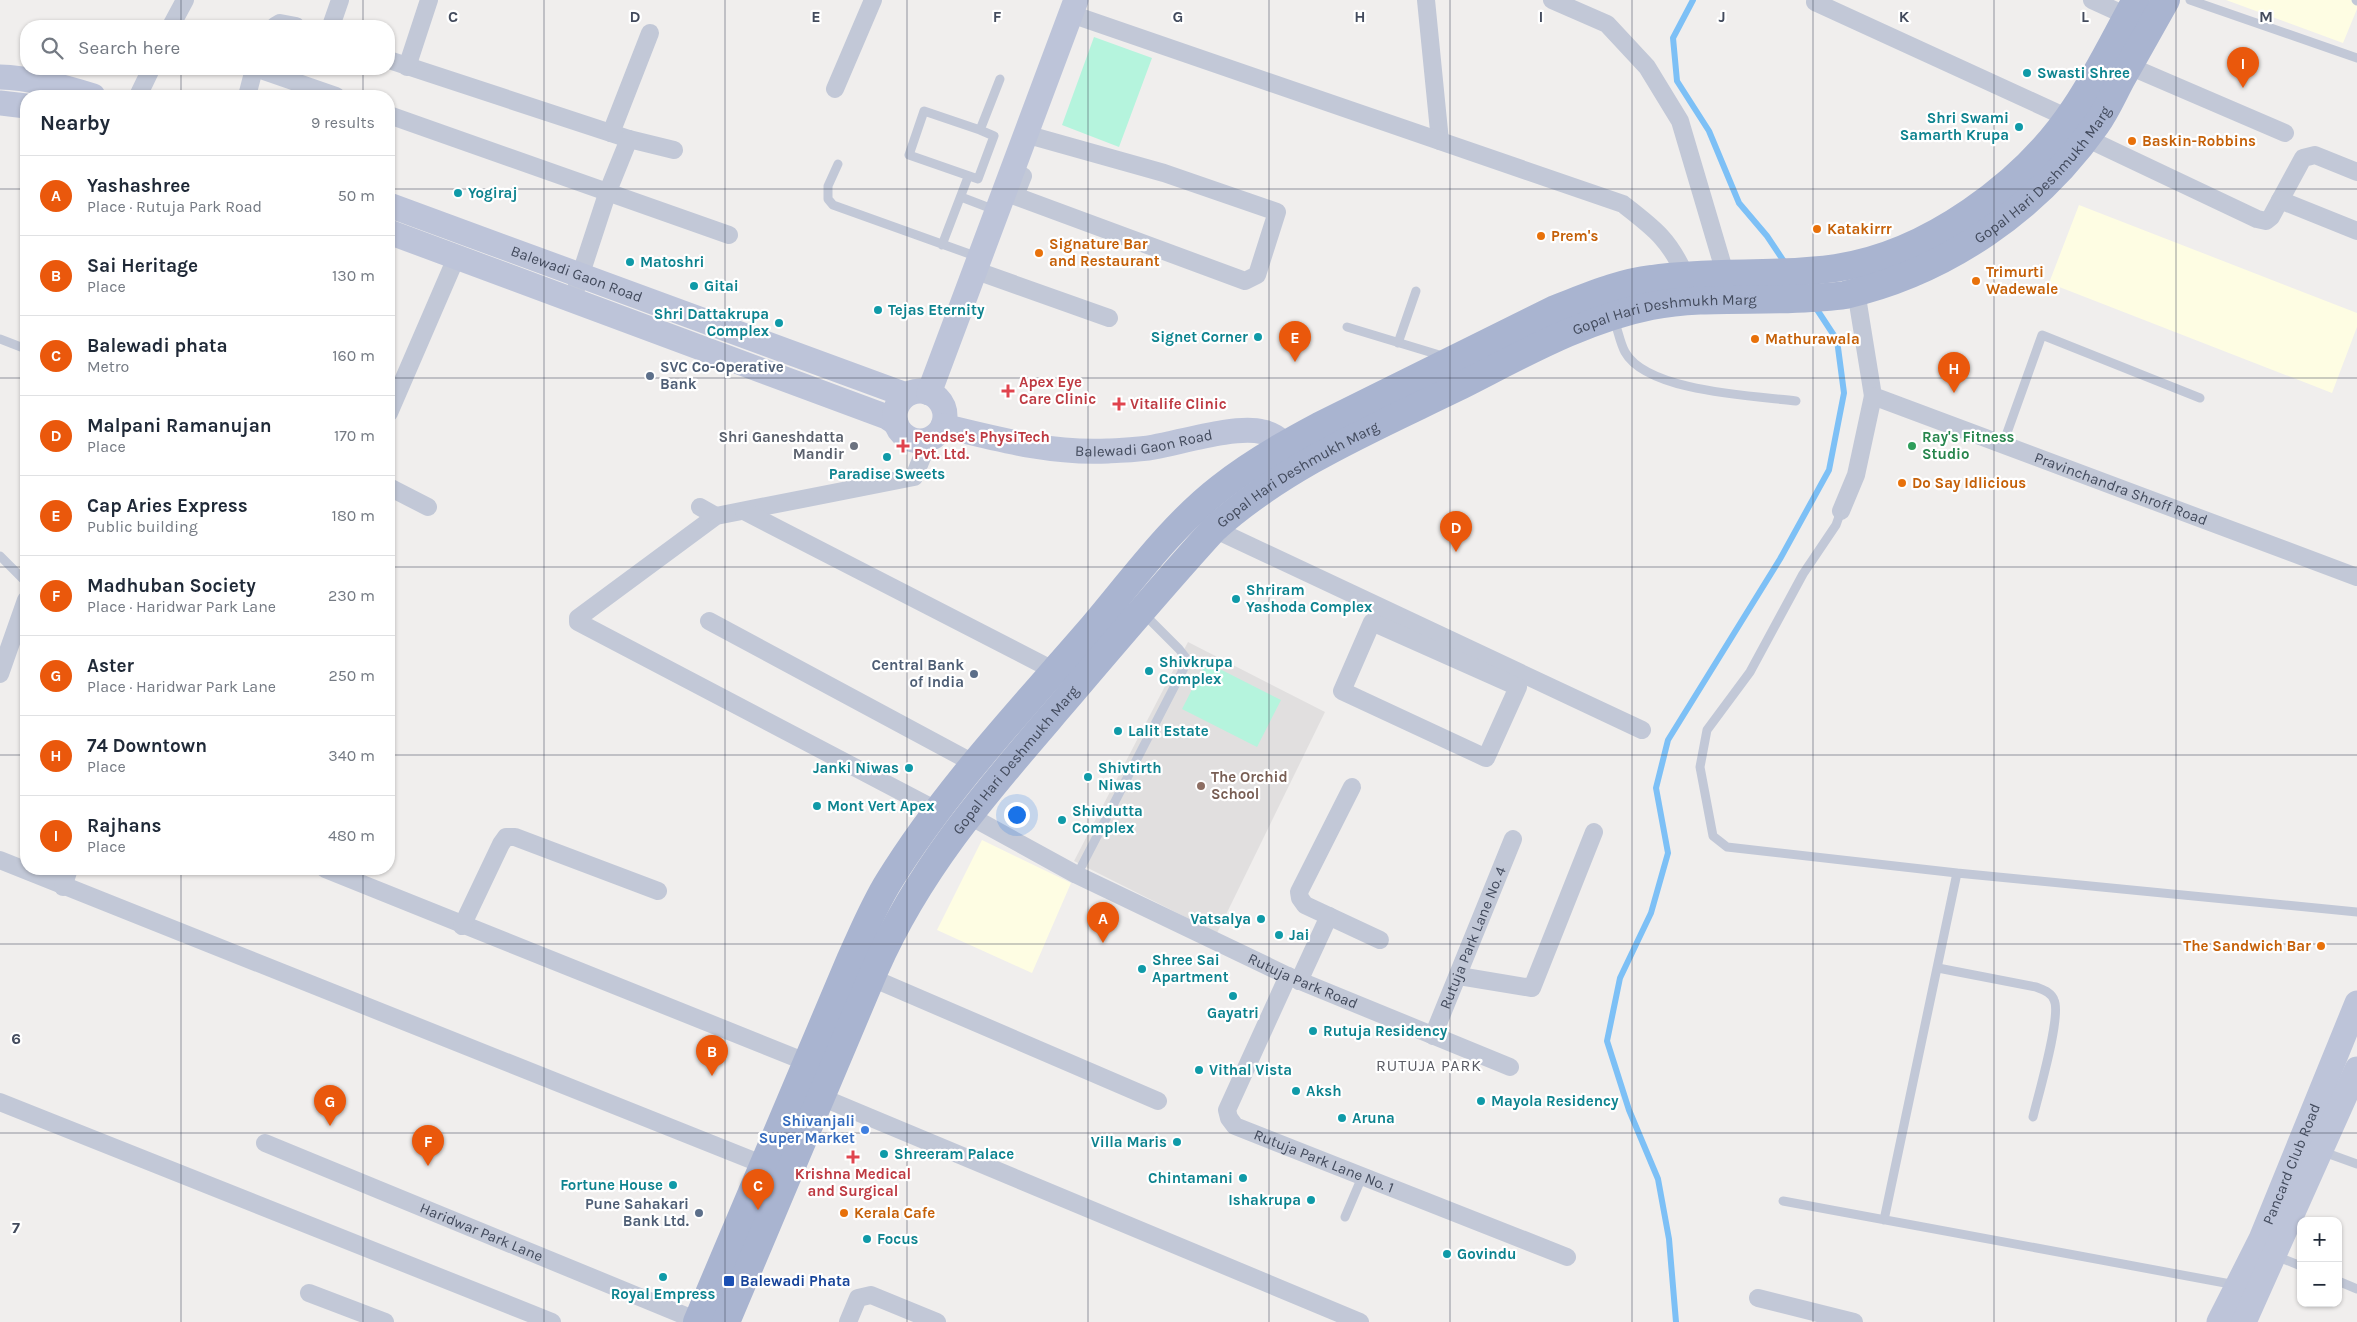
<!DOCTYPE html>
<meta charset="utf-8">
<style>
body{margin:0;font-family:Karla,sans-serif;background:#f6f6f7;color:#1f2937}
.controls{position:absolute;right:15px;bottom:15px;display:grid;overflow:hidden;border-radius:10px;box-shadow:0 1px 4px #0004}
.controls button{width:45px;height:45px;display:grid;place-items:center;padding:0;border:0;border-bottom:1px solid #e0e1e3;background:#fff;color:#1f2937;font:25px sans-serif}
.you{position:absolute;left:1016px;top:814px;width:18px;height:18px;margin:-12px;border:4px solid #fff;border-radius:50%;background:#1a73e8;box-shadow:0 0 0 8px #1a73e833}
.badge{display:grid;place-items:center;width:32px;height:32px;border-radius:50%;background:#ea580c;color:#fff;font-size:16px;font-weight:700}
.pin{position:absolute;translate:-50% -41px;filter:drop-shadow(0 1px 2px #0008)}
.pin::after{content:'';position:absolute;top:26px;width:18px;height:15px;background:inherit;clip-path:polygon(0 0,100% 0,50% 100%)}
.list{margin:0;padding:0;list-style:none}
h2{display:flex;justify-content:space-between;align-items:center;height:65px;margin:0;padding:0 20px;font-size:21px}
h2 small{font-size:16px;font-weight:400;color:#747a83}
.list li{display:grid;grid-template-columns:32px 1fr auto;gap:15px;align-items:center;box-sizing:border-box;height:80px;padding:0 20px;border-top:1px solid #e0e1e3}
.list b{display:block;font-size:19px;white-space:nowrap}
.list p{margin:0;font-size:16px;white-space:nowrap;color:#747a83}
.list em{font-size:16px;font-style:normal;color:#747a83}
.icon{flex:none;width:28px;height:28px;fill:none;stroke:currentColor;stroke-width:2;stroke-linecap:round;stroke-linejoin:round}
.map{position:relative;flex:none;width:2357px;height:1322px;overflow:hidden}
.search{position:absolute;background:#fff;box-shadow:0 1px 4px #0004;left:20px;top:20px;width:375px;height:55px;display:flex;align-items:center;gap:12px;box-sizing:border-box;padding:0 18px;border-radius:20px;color:#747a83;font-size:19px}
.panel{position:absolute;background:#fff;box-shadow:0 1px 4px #0004;left:20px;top:90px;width:375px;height:785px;border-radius:20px}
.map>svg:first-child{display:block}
.commercial{fill:#fefde3}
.education{fill:#e1dfdf}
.green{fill:#b5f4dd}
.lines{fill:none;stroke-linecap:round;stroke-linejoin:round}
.stream{stroke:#7dc0f6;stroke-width:6}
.service{stroke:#c2c8d7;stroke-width:9}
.minor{stroke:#c2c8d7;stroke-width:18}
.secondary{stroke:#bdc4d9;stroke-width:25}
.primary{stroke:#a9b4d0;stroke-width:28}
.grid{fill:none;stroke:#434b5d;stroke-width:1;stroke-opacity:0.55}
.culture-dot{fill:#0f9aa8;stroke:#fff;stroke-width:2}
.food-dot{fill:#e8710a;stroke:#fff;stroke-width:2}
.service-dot{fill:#5c6f8a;stroke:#fff;stroke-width:2}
.health-dot{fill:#e0444e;stroke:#fff;stroke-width:2}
.worship-dot{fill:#6b7280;stroke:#fff;stroke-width:2}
.leisure-dot{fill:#2e9e5b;stroke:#fff;stroke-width:2}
.education-dot{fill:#8d6e63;stroke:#fff;stroke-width:2}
.shop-dot{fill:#3f7fe0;stroke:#fff;stroke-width:2}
.transit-dot{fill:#1a4fb4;stroke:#fff;stroke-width:2}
.labels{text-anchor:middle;stroke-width:4.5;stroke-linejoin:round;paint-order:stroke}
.culture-label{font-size:15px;font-weight:bold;fill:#0d838f;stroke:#fff;text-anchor:start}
.food-label{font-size:15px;font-weight:bold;fill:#c56008;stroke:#fff;text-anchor:start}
.street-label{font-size:15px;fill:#434b5d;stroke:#fff}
.service-label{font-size:15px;font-weight:bold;fill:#4e5e75;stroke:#fff;text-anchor:end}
.health-label{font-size:15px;font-weight:bold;fill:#be3a42;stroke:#fff;text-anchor:start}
.worship-label{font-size:15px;font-weight:bold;fill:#5b616d;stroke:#fff;text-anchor:end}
.leisure-label{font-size:15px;font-weight:bold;fill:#27864d;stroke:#fff;text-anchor:start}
.education-label{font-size:15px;font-weight:bold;fill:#785e54;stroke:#fff;text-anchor:start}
.shop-label{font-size:15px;font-weight:bold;fill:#366cbe;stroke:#fff;text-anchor:end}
.transit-label{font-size:15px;font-weight:bold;fill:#164399;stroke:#fff;text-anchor:start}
.neighbourhood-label{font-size:16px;letter-spacing:1px;fill:#595b63;stroke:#fff}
.grid-label{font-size:16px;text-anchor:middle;font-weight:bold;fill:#434b5d;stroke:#fff;stroke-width:4.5;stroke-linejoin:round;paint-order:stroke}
</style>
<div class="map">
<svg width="2357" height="1322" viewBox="0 0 2357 1322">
<rect width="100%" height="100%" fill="#f0eeed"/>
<path class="commercial" d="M2226 0H2357V9L2343 43Z
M2079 205 2357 313V327L2332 393 2049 283Z
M982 840 1071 883 1032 973 937 930Z"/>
<path class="education" d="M1188 642 1325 712 1217 933 1074 861Z"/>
<path class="green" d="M1094 37 1152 58 1119 147 1062 125Z
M1206 662 1281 700 1257 747 1182 709Z"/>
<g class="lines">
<path class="stream" d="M1693 0 1673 38 1677 81 1709 131 1739 203 1767 236 1787 266
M1676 1322 1669 1239 1658 1179 1629 1110 1607 1041 1620 978 1651 913 1668 853 1656 788 1668 740 1780 559 1829 470 1844 393 1837 340 1814 305"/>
<path class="service" d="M2190 0 2357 58
M2356 0 2357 1
M980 130 994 136 978 179 909 155 924 111 980 130 1000 79
M838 164 828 186V199L833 205 978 257
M961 197 995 210
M942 245 968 177
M1614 320C1618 330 1620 343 1625 352 1647 392 1755 396 1796 401
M1347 327 1446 357
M0 339 26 349
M1398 343 1416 291
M2003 444 2042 335 2200 398
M1841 511 1836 525 1803 574 1750 672 1707 730 1700 767 1713 836 1727 847 1957 873 2357 912
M0 556 26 582
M1077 875 1185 666 1186 658 1179 649 1144 614
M1938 968 2036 987C2043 990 2051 992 2054 1000 2062 1015 2038 1096 2033 1117
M2321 1151 2357 1164
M1783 1201 2236 1285
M1345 1217 1362 1177
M1884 1220 1957 873
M2276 1256 2301 1266
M2338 1281 2357 1289"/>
<g class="minor">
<path d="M1426 0 1440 141"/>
<path d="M1552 0 1607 24 1647 67 1680 121 1725 273"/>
<path d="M2092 0 2127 16"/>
<path d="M1815 2 2068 118"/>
<path d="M1071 14 1623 204C1654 228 1669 239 1685 275"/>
<path d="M171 26 185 0"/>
<path d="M275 26 280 23 296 26"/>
<path d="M331 26 340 0"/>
<path d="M389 60 629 139 674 150"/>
<path d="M2129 66 2285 133"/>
<path d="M407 67 429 0"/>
<path d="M258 69 336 96"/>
<path d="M835 89 873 0"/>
<path d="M138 96 151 69"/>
<path d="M247 96 254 69"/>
<path d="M389 115 729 235"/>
<path d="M611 133 650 33"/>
<path d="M2086 138 2257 219 2266 221 2271 217 2303 158 2315 155 2357 172"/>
<path d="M1023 176 1015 196 1245 281 1257 275 1277 212 1164 173 1025 134"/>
<path d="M2280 200 2357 231"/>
<path d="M974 270 1109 318"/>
<path id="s1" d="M1856 291 1873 396 2357 577"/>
<path d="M572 301 608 191 629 139"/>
<path d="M389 413 456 258"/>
<path d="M929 440 914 477 716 516 578 618V622L938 811"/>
<path d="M389 487 428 507"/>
<path d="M700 507 716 516"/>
<path d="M744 511 1055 671"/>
<path d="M1841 511 1856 475 1873 396"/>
<path d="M1214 529 1642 730"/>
<path d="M709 621 975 764"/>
<path d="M1372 622 1518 687 1486 758 1342 691Z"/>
<path d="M0 674 26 600"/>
<path d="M1352 787 1299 892 1300 898 1305 905 1380 940"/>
<path id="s2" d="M968 815 1077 875 1288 976 1510 1067"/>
<path d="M0 860 764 1165"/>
<path d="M325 869 806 1062"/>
<path d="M63 887 69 869"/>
<path d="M462 926 501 844 506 837H515L658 891"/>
<path id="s3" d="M1288 976 1227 1110 1229 1118 1235 1126 1567 1257"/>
<path d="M1459 976 1532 988 1594 832"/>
<path d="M872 978 1158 1101"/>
<path d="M1299 981 1329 916"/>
<path id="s4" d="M1433 1036 1513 839"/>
<path d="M821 1097 1360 1322"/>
<path d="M0 1102 552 1322"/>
<path id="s5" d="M265 1143 698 1321"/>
<path d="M309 1293 385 1322"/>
<path d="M1758 1298 1854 1322"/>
<path d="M848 1322 858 1298 871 1295 937 1322"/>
</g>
<g class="secondary">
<path d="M0 77C32 78 62 86 93 96"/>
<path d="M0 103 26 106"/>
<path id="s6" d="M389 205 906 395"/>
<path d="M389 232 887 417 896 423"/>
<circle cx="920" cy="416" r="25"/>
<path d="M929 393 1076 0"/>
<path id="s7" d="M943 426C997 439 1052 454 1108 451 1123 450 1139 450 1154 447 1182 442 1236 425 1263 432 1280 436 1287 447 1296 461"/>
<path id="s8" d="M2219 1322 2261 1239 2357 1003"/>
<path d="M2244 1322 2357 1069"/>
</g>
<g class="primary">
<path d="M697 1322 851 958C863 932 874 905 889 881 946 789 1020 711 1090 630 1130 583 1171 526 1220 488 1250 464 1285 444 1319 426L1555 309C1587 297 1618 283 1652 279 1713 270 1775 277 1836 268 1927 255 2025 184 2075 108 2098 74 2116 36 2136 0"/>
<path id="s9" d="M726 1322 875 969C921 865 989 789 1062 704 1112 645 1162 586 1214 529 1284 466 1372 429 1456 388 1518 357 1581 320 1651 306 1703 296 1758 302 1811 298 1822 297 1834 297 1845 295 1946 272 2037 209 2096 125 2106 111 2113 95 2121 80 2136 53 2151 27 2166 0"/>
</g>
</g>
<path class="grid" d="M181 0V26M363 0V26M544 0V1322M725 0V1322M907 0V1322M1088 0V1322M1269 0V1322M1450 0V1322M1632 0V1322M1813 0V1322M1994 0V1322M2176 0V1322M181 69V96M363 69V96M0 189H26M389 189H2357M0 378H26M389 378H2357M0 567H26M389 567H2357M0 755H26M389 755H2357M181 869V1322M363 869V1322M0 944H2357M0 1133H2357"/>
<g class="culture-dot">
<circle cx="2027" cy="73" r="5"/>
<circle cx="2019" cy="127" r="5"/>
<circle cx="458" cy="193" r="5"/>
<circle cx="630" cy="262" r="5"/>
<circle cx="694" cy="286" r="5"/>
<circle cx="878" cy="310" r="5"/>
<circle cx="779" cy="323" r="5"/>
<circle cx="1258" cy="337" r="5"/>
<circle cx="887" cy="457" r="5"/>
<circle cx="1236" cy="599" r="5"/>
<circle cx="1149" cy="671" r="5"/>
<circle cx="1118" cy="731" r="5"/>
<circle cx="909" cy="768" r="5"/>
<circle cx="1088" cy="777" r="5"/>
<circle cx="817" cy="806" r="5"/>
<circle cx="1062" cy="820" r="5"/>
<circle cx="1261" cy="919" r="5"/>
<circle cx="1279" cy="935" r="5"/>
<circle cx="1142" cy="969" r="5"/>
<circle cx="1233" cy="996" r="5"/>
<circle cx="1313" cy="1031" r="5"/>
<circle cx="1199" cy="1070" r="5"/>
<circle cx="1296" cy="1091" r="5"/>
<circle cx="1481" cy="1101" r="5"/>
<circle cx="1342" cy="1118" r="5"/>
<circle cx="1177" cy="1142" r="5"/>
<circle cx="884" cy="1154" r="5"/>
<circle cx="1243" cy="1178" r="5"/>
<circle cx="673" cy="1185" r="5"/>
<circle cx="1311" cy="1200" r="5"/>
<circle cx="867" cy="1239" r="5"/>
<circle cx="1447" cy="1254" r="5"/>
<circle cx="663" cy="1277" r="5"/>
</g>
<g class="food-dot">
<circle cx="2132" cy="141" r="5"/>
<circle cx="1817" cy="229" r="5"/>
<circle cx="1541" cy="236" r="5"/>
<circle cx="1039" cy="253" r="5"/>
<circle cx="1976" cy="281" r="5"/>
<circle cx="1755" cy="339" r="5"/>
<circle cx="1902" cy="483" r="5"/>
<circle cx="2321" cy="946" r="5"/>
<circle cx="844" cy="1213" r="5"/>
</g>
<g class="service-dot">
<circle cx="650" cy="376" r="5"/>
<circle cx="974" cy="674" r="5"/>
<circle cx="699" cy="1213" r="5"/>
</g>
<g class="health-dot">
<path d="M1005.5 383.5h5v5h5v5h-5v5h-5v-5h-5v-5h5z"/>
<path d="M1116.5 396.5h5v5h5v5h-5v5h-5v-5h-5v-5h5z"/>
<path d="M900.5 438.5h5v5h5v5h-5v5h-5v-5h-5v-5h5z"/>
<path d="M850.5 1149.5h5v5h5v5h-5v5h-5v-5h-5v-5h5z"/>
</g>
<circle class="worship-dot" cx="854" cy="446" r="5"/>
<circle class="leisure-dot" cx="1912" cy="446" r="5"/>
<circle class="education-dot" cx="1201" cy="786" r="5"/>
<circle class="shop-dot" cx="865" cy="1130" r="5"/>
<rect class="transit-dot" x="723" y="1275" width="12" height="12" rx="2.5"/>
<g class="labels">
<g class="culture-label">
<text x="2037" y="78">Swasti Shree</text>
<text x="2009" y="123" text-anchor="end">Shri Swami<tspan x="2009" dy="17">Samarth Krupa</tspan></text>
<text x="468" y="198">Yogiraj</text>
<text x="640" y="267">Matoshri</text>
<text x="704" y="291">Gitai</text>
<text x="888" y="315">Tejas Eternity</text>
<text x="769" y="319" text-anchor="end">Shri Dattakrupa<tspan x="769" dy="17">Complex</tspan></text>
<text x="1248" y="342" text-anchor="end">Signet Corner</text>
<text x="887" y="479" text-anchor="middle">Paradise Sweets</text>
<text x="1246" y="595">Shriram<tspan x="1246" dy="17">Yashoda Complex</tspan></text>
<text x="1159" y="667">Shivkrupa<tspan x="1159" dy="17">Complex</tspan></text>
<text x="1128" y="736">Lalit Estate</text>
<text x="899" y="773" text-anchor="end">Janki Niwas</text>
<text x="1098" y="773">Shivtirth<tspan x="1098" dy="17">Niwas</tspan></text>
<text x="827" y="811">Mont Vert Apex</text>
<text x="1072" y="816">Shivdutta<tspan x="1072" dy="17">Complex</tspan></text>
<text x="1251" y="924" text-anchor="end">Vatsalya</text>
<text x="1289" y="940">Jai</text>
<text x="1152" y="965">Shree Sai<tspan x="1152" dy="17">Apartment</tspan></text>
<text x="1233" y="1018" text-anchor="middle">Gayatri</text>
<text x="1323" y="1036">Rutuja Residency</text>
<text x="1209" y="1075">Vithal Vista</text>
<text x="1306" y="1096">Aksh</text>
<text x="1491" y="1106">Mayola Residency</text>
<text x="1352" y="1123">Aruna</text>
<text x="1167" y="1147" text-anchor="end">Villa Maris</text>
<text x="894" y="1159">Shreeram Palace</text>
<text x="1233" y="1183" text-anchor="end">Chintamani</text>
<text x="663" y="1190" text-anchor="end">Fortune House</text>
<text x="1301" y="1205" text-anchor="end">Ishakrupa</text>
<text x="877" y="1244">Focus</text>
<text x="1457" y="1259">Govindu</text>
<text x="663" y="1299" text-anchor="middle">Royal Empress</text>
</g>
<g class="food-label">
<text x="2142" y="146">Baskin-Robbins</text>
<text x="1827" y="234">Katakirrr</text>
<text x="1551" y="241">Prem's</text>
<text x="1049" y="249">Signature Bar<tspan x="1049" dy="17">and Restaurant</tspan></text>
<text x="1986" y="277">Trimurti<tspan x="1986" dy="17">Wadewale</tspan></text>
<text x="1765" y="344">Mathurawala</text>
<text x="1912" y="488">Do Say Idlicious</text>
<text x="2311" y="951" text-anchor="end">The Sandwich Bar</text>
<text x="854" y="1218">Kerala Cafe</text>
</g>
<g class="street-label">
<text dy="5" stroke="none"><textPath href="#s9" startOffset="1865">Gopal Hari Deshmukh Marg</textPath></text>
<text dy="5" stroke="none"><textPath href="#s6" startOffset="200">Balewadi Gaon Road</textPath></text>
<text dy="5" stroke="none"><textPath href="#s9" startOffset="1446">Gopal Hari Deshmukh Marg</textPath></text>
<text dy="5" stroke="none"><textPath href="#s7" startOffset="204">Balewadi Gaon Road</textPath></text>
<text dy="5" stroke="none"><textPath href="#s9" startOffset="1041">Gopal Hari Deshmukh Marg</textPath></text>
<text dy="5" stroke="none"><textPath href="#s1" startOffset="371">Pravinchandra Shroff Road</textPath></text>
<text dy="5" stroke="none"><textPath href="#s9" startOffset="636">Gopal Hari Deshmukh Marg</textPath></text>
<text dy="5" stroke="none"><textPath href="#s4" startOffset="106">Rutuja Park Lane No. 4</textPath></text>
<text dy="5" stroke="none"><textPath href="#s2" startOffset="374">Rutuja Park Road</textPath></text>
<text dy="5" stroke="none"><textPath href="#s3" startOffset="261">Rutuja Park Lane No. 1</textPath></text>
<text dy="5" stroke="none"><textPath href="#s8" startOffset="174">Pancard Club Road</textPath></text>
<text dy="5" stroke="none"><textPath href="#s5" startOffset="234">Haridwar Park Lane</textPath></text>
</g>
<g class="service-label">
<text x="660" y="372" text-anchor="start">SVC Co-Operative<tspan x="660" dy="17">Bank</tspan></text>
<text x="964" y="670">Central Bank<tspan x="964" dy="17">of India</tspan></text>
<text x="689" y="1209">Pune Sahakari<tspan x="689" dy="17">Bank Ltd.</tspan></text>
</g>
<g class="health-label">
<text x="1019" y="387">Apex Eye<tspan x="1019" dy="17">Care Clinic</tspan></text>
<text x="1130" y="409">Vitalife Clinic</text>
<text x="914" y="442">Pendse's PhysiTech<tspan x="914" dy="17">Pvt. Ltd.</tspan></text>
<text x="853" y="1179" text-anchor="middle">Krishna Medical<tspan x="853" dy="17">and Surgical</tspan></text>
</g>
<g class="worship-label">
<text x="844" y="442">Shri Ganeshdatta<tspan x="844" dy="17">Mandir</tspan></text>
</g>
<g class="leisure-label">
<text x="1922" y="442">Ray's Fitness<tspan x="1922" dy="17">Studio</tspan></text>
</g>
<g class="education-label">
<text x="1211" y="782">The Orchid<tspan x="1211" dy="17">School</tspan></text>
</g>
<g class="shop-label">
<text x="855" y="1126">Shivanjali<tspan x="855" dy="17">Super Market</tspan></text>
</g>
<g class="transit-label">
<text x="740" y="1286">Balewadi Phata</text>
</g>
<g class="neighbourhood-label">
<text x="1429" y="1071">RUTUJA PARK</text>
</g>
</g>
<g class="grid-label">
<text x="453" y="22">C</text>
<text x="635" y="22">D</text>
<text x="816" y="22">E</text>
<text x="997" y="22">F</text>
<text x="1178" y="22">G</text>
<text x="1360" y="22">H</text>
<text x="1541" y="22">I</text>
<text x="1722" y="22">J</text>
<text x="1904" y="22">K</text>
<text x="2085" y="22">L</text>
<text x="2266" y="22">M</text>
<text x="16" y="1044">6</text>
<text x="16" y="1233">7</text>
</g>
</svg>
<div class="controls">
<button>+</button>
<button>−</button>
</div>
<div class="you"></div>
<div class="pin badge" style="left:1103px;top:943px">A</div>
<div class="pin badge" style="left:712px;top:1076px">B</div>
<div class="pin badge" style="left:758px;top:1210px">C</div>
<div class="pin badge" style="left:1456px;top:552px">D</div>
<div class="pin badge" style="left:1295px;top:362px">E</div>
<div class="pin badge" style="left:428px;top:1166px">F</div>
<div class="pin badge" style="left:330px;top:1126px">G</div>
<div class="pin badge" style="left:1954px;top:393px">H</div>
<div class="pin badge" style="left:2243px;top:88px">I</div>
<div class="search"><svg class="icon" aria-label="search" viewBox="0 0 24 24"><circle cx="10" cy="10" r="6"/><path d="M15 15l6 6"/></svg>Search here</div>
<section class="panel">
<h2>Nearby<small>9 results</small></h2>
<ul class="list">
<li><span class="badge">A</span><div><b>Yashashree</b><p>Place · Rutuja Park Road</p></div><em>50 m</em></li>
<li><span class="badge">B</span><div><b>Sai Heritage</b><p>Place</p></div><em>130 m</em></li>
<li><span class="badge">C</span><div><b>Balewadi phata</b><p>Metro</p></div><em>160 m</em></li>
<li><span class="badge">D</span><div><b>Malpani Ramanujan</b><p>Place</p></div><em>170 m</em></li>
<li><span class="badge">E</span><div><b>Cap Aries Express</b><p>Public building</p></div><em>180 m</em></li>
<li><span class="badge">F</span><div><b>Madhuban Society</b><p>Place · Haridwar Park Lane</p></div><em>230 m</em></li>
<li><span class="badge">G</span><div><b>Aster</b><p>Place · Haridwar Park Lane</p></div><em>250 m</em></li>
<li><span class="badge">H</span><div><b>74 Downtown</b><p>Place</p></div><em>340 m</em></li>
<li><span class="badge">I</span><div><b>Rajhans</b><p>Place</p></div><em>480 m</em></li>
</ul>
</section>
</div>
